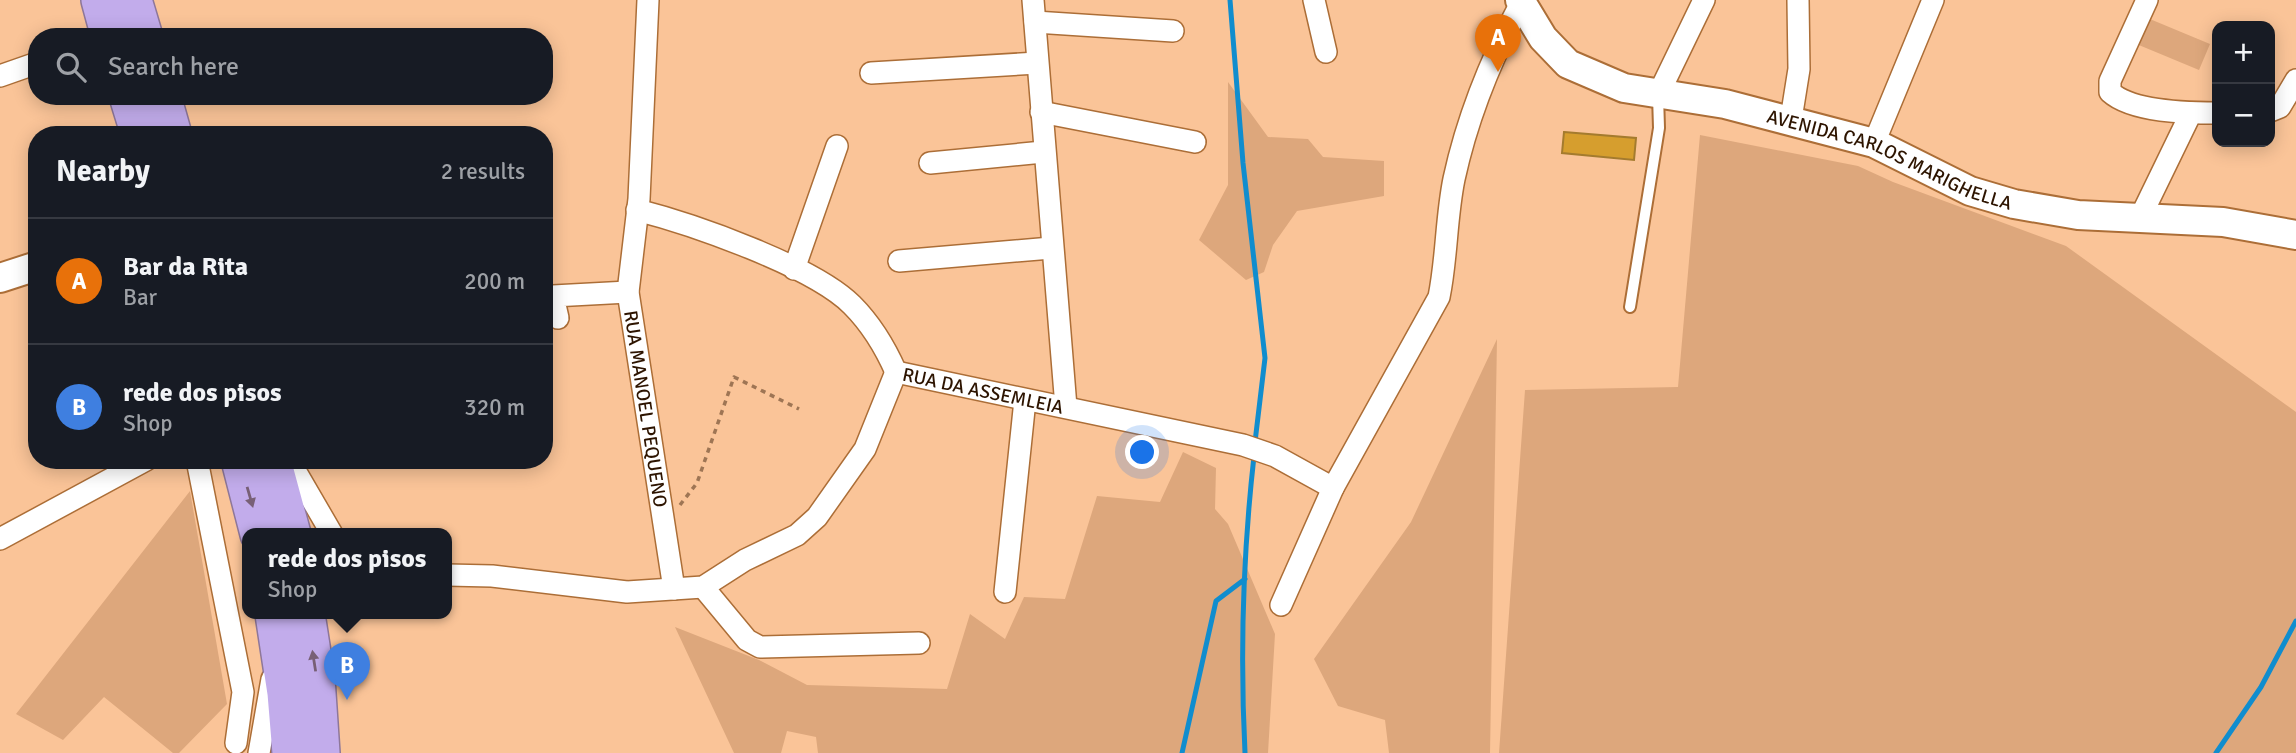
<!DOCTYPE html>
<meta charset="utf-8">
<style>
body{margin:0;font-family:Signika,sans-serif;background:#242831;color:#f1f3f6}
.controls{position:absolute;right:21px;top:21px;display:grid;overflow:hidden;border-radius:14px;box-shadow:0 4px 18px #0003}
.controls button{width:63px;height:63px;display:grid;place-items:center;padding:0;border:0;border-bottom:2px solid #363941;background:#171b24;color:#f1f3f6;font:35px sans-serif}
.you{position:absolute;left:1143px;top:453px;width:24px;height:24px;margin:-18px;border:5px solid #fff;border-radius:50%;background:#1a73e8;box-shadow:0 0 0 10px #1a73e833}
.badge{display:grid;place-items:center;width:46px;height:46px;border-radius:50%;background:#186d9e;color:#fff;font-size:23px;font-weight:700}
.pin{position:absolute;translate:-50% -58px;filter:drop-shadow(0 2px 4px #0008)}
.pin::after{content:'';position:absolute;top:37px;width:24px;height:21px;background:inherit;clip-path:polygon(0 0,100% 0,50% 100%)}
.popup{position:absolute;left:242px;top:528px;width:210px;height:91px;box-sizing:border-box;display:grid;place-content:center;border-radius:14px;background:#171b24;filter:drop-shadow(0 2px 5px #0005);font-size:23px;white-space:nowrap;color:#9ea1a6}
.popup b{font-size:26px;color:#f1f3f6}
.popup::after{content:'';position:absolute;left:50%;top:100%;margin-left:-14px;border:14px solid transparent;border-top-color:#171b24}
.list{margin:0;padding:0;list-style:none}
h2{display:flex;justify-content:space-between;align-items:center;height:91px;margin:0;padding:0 28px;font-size:30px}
h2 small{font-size:23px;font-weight:400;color:#9ea1a6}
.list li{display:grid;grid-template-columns:46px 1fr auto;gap:21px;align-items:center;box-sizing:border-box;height:126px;padding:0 28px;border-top:2px solid #363941}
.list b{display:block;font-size:26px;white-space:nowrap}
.list p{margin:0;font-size:23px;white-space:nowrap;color:#9ea1a6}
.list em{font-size:23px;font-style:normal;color:#9ea1a6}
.icon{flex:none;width:38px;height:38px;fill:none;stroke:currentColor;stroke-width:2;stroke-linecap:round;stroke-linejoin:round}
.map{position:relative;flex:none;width:2296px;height:753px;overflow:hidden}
.search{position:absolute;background:#171b24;box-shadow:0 4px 18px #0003;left:28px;top:28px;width:525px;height:77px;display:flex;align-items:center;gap:18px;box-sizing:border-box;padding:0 24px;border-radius:28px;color:#9ea1a6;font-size:26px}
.panel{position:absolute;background:#171b24;box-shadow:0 4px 18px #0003;left:28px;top:126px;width:525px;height:343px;border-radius:28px}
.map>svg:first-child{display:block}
.green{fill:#dda77c}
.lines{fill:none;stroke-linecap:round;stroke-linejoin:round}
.stream{stroke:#108dce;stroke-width:5}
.building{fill:#d69e2e;stroke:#a47b2e;stroke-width:2}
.lane-casing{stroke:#ac6e37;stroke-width:14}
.street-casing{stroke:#ac6e37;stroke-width:24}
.secondary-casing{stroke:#ac6e37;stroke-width:32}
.highway-casing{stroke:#8e7799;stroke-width:40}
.path{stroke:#9e7554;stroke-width:3.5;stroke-dasharray:5 5;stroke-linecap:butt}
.lane{stroke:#fff;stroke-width:10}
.street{stroke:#fff;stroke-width:21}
.secondary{stroke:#fff;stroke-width:28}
.highway{stroke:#c2aceb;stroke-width:37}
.oneway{fill:#786076}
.labels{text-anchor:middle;stroke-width:5;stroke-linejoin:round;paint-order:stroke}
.street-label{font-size:19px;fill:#2d1400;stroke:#fed5b4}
</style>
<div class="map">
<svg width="2296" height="753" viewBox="0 0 2296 753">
<rect width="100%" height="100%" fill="#fac498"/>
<path class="green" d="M2145 17 2210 44 2199 70 2134 43Z
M1228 82 1268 137 1308 139 1323 157 1384 161V196L1297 211 1273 245 1264 272 1246 280 1199 240 1228 185Z
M1700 135 1858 166 1893 182 2066 246 2296 412V753H1499L1525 390 1678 387Z
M1497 339 1490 753H1389L1385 720 1338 706 1314 659 1411 522Z
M1183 452 1216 468 1215 509 1228 524 1275 634 1268 753H818L816 737 787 731 781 753H734L675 627 759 660 807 685 947 689 970 614 1005 639 1024 597 1065 599 1097 496 1160 502Z
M190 491 227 704 179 753H173L104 697 63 740 16 714Z"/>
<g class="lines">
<path class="stream" d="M1230 0 1243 163 1265 358 1255 442
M1182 753 1216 601 1245 579
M1245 753C1240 654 1243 554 1254 456
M2216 753 2261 687 2296 621"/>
</g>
<path class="building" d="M1564 132 1636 138 1634 160 1562 153Z"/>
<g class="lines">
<g class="lane-casing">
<path id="lane" d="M1630 307 1659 128 1658 95"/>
</g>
<g class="street-casing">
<g id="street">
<path id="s1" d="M648 0 639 199 628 292 674 589"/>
<path d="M1033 0 1066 407"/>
<path d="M1314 0 1326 52"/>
<path d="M2147 0 2110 81V92C2132 112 2188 113 2217 113"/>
<path d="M1035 22 1173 31"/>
<path d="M871 73 1037 63"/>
<path d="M0 76 37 63"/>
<path d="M1658 95 1704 0"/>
<path d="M2270 111 2280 107 2296 80"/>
<path d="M1041 112 1195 142"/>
<path d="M1791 119 1799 69 1798 0"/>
<path d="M1874 143 1933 0"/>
<path d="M930 163 1043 152"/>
<path d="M637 210C692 224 813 266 852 305 871 324 885 347 896 372"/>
<path d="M2139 220 2191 113"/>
<path d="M899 261 1051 248"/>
<path d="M794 269 837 146"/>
<path d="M558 318 553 296 628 292"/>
<path id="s2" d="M896 372 1243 445 1275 456 1333 488"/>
<path d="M197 460 243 692 236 743"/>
<path d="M289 460 332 534"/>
<path d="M0 539 146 460"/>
<path d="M447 575 492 576 627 592 703 587 745 560 797 535 817 517 865 449 896 372"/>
<path d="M703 587 747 640 760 647 919 643"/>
<path d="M1005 592 1025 400"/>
<path d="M1281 605 1333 488 1439 297C1447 258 1446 218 1454 179 1467 119 1492 57 1521 3"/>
<path d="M259 753 272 679"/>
</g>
</g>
<g class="secondary-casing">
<g id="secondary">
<path id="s3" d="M1520 0 1543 38 1568 64 1624 88 1725 104 1874 143 1970 191 2014 204 2078 215 2223 222 2296 235"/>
<path d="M0 278 37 266"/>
</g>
</g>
<g class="highway-casing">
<path id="highway" d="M100 0 110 37
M133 0 144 37
M128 96 140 135
M162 96 173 135
M240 460 259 534
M272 460 292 534
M274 614 286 693 291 753
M306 614 316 678 321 753"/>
</g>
<path class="path" d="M680 505 697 483 734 377 799 409"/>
<use href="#lane" class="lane"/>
<use href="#street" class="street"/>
<use href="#secondary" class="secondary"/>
<use href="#highway" class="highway"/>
</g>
<defs><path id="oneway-solid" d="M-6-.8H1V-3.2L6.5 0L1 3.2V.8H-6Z" transform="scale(1.75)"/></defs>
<g class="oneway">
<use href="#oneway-solid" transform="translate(250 497) rotate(74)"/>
<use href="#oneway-solid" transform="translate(314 661) rotate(-99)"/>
</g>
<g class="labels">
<g class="street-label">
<text dy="7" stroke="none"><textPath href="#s3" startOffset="418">AVENIDA CARLOS MARIGHELLA</textPath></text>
<text dy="7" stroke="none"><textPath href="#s2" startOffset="89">RUA DA ASSEMLEIA</textPath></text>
<text dy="7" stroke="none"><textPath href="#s1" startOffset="411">RUA MANOEL PEQUENO</textPath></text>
</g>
</g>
</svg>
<div class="controls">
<button>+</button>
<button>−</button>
</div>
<div class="you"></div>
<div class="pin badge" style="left:1498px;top:72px;background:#e8710a">A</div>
<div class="pin badge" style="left:347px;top:700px;background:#3f7fe0">B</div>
<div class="popup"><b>rede dos pisos</b>Shop</div>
<div class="search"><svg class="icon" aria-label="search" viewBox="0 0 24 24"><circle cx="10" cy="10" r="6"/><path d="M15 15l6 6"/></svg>Search here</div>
<section class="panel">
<h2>Nearby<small>2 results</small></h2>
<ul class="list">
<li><span class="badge" style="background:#e8710a">A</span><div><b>Bar da Rita</b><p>Bar</p></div><em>200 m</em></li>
<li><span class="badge" style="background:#3f7fe0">B</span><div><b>rede dos pisos</b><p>Shop</p></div><em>320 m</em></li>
</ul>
</section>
</div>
